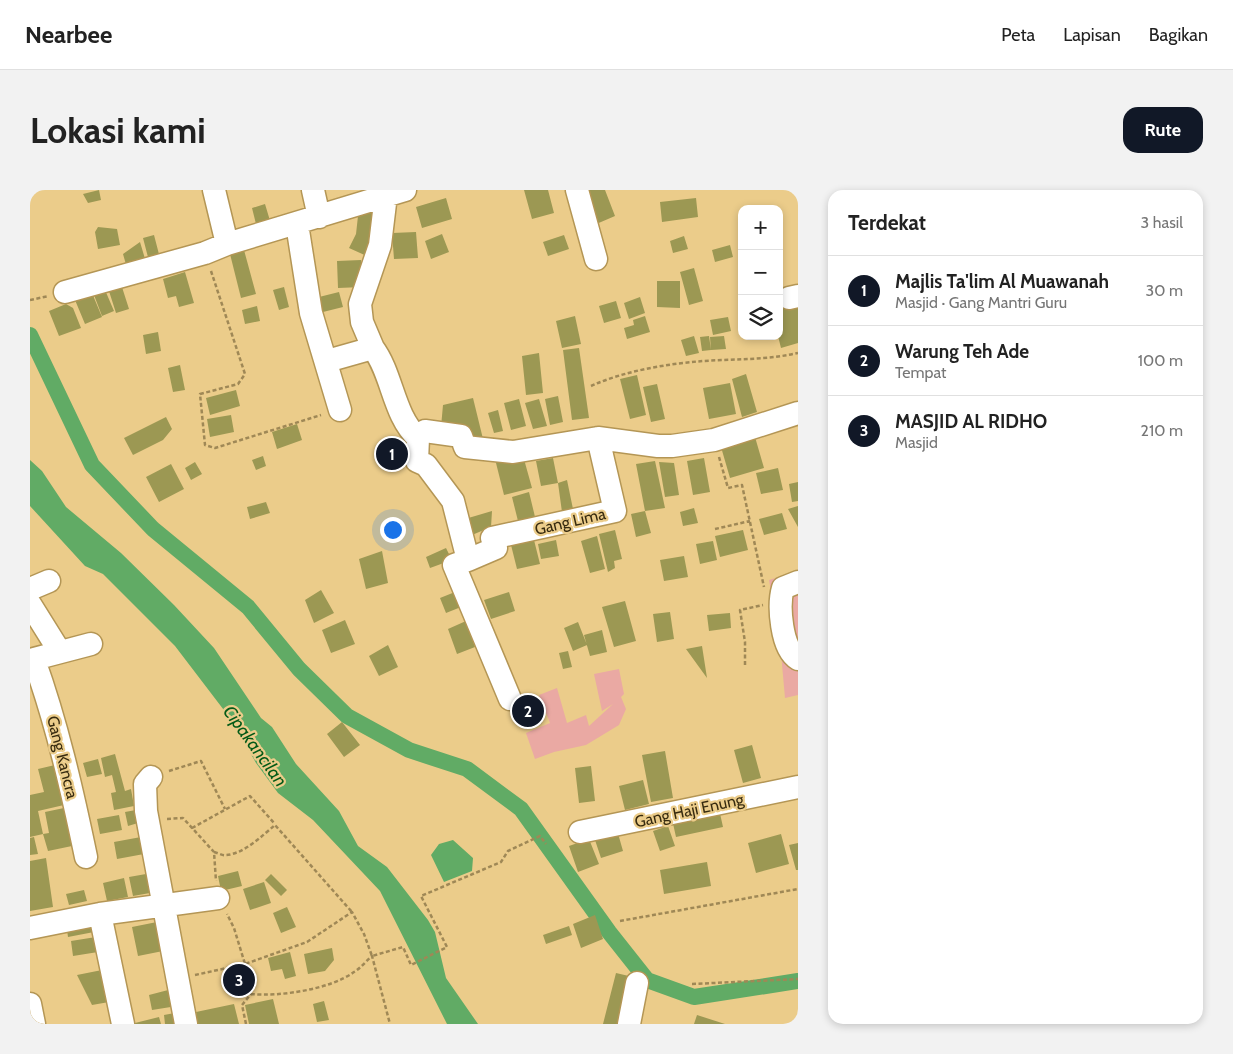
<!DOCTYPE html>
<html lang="id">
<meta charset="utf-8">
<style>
body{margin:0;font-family:Cabin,sans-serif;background:#f2f2f2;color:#222}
.controls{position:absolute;right:15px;top:15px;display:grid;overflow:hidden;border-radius:10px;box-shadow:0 2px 8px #0003}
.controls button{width:45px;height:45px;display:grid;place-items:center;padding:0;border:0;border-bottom:1px solid #e0e0e0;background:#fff;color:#222;font:25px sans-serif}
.you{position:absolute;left:362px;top:339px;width:18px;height:18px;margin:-12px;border:4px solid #fff;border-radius:50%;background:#1a73e8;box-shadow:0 0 0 8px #1a73e833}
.badge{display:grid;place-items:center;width:32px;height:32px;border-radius:50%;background:#111827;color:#fff;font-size:16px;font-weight:700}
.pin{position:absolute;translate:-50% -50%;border:2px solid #fff;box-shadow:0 1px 5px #0006}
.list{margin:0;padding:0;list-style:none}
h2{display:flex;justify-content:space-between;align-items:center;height:65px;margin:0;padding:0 20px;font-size:21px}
h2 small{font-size:16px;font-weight:400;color:#767676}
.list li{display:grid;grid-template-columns:32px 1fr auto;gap:15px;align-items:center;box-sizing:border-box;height:70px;padding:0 20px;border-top:1px solid #e0e0e0}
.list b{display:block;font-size:19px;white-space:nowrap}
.list p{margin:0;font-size:16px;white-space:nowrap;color:#767676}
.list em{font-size:16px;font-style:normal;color:#767676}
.icon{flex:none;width:28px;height:28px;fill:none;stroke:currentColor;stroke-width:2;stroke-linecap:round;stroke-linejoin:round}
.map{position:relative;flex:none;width:768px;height:834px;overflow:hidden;border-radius:15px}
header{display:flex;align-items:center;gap:30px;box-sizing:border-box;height:70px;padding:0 25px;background:#fff;border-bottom:1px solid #e0e0e0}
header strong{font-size:24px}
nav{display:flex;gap:28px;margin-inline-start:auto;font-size:18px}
.intro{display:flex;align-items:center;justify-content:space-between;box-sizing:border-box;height:120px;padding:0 30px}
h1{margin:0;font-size:35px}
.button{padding:12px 22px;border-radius:15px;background:#111827;color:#fff;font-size:18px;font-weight:700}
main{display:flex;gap:30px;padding:0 30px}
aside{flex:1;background:#fff;border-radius:15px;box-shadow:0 2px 8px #0003}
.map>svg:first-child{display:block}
.green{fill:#eaa9a3}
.water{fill:#61ab65}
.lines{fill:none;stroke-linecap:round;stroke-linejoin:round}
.canal{stroke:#61ab65;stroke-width:16}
.building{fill:#9c9853}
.minor-casing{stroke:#b49655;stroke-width:25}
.path{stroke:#9f8856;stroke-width:2.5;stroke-dasharray:4 2.5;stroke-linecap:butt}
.minor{stroke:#fff;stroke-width:22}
.labels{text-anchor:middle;stroke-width:4.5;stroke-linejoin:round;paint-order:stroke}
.street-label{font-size:16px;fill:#362a0f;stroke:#ebcc8a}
.water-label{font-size:18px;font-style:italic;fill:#045a17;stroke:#ebcc8a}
</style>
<header>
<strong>Nearbee</strong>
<nav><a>Peta</a><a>Lapisan</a><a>Bagikan</a></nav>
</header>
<div class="intro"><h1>Lokasi kami</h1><a class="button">Rute</a></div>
<main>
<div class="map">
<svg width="768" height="834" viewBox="0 0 768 834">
<rect width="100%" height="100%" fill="#ebcc8a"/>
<path class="green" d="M768 381V505L755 508 750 452 739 390Z
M589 479 594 504 591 507 596 519 589 535 556 555 524 562 505 569 496 543 520 533 509 505 527 498 537 533 556 525 559 536 583 514 572 521 564 484Z"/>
<path class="water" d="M0 270 12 281 36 317 91 363 144 415 184 458 231 528 242 537 266 574 309 621 328 656 357 677 398 730 405 742 416 788 448 834H417L350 701 283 630 248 603 226 573 203 532 145 456 73 384 55 376 0 316Z
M423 650 443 668 442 681 414 692 401 665 409 654Z"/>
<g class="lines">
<path class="canal" d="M0 145 62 275 123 339 218 417 269 479 317 526 379 560 437 579 491 619 579 742 617 790 664 807 768 791"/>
</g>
<path class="building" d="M69 0 71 10 58 13 53 4Z
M494 0H518L524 23 502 29Z
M549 0H575L585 26 564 35Z
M416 8 422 29 392 38 386 17Z
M666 8 668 27 632 32 630 12Z
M352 11 339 67 319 58 326 44 329 17Z
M235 14 241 34 227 38 222 18Z
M68 37 87 39 90 55 68 59 65 42Z
M386 42 388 68 364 69 362 43Z
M412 44 419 62 401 69 395 51Z
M124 45 130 68 119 71 113 48Z
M534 45 539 59 518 66 513 52Z
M654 46 658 59 643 63 640 51Z
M110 52 116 72 97 78 93 64Z
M700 55 703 67 685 72 682 60Z
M214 60 226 104 211 108 200 64Z
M331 70 332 97 308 98 307 71Z
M664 78 673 111 659 115 650 82Z
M155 82 164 113 149 117 146 106 138 108 133 89Z
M627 91H650V118L627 117Z
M91 94 99 119 86 123 78 98Z
M254 97 259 117 249 120 243 100Z
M75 100 84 121 72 126 64 105Z
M309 102 313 117 285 124 281 109Z
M62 103 72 127 55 134 45 110Z
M610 107 615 123 599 129 594 113Z
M586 111 591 128 574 133 569 116Z
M36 114 43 118 51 138 29 146 19 121Z
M768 115V153L751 158 748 146 749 120Z
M227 116 230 131 215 134 212 120Z
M545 126 551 154 532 158 526 131Z
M615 126 620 142 597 149 594 138 604 135 603 130Z
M698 127 701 141 683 145 680 130Z
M128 142 131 161 116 164 113 145Z
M664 146 669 163 656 166 651 150Z
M679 146 681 160 672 161 670 147Z
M694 146 696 159 681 160 680 147Z
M549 158 559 228 542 230 533 160Z
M509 163 513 203 496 205 492 166Z
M150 175 155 200 143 202 138 178Z
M716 184 727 222 712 227 702 189Z
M607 185 616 225 600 229 590 189Z
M700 193 706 224 679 229 673 198Z
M627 194 635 229 621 232 613 197Z
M206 200 210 216 180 225 176 208Z
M528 206 533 232 520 235 515 209Z
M443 208 454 253 411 237 413 215Z
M489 209 496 236 481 240 474 213Z
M509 209 517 236 503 239 495 213Z
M468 220 473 241 464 243 458 223Z
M201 225 204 242 180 247 177 229Z
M136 227 142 239 133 250 103 265 94 248Z
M267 234 272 250 247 259 242 242Z
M725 247 734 278 700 288 691 257Z
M375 251 379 269 350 276 345 258Z
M492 262 502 298 474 305 465 269Z
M233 266 236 276 226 280 222 270Z
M523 268 528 293 511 296 506 271Z
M674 268 680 302 663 305 657 271Z
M625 271 635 318 615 321 606 274Z
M165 272 172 284 161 290 155 278Z
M629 272 644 273 649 305 635 307Z
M141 274 154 299 129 312 116 287Z
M748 278 753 300 731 304 726 283Z
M537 290 543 319 532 322 528 293Z
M768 292V311L762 312 759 294Z
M499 302 506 331 489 335 482 307Z
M236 312 240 323 220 329 217 317Z
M768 316V337L758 319Z
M664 318 668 333 653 336 650 322Z
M462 321 461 337 442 345 435 329Z
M615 321 621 343 606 347 601 324Z
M752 323 757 339 734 345 729 329Z
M585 340 592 369 584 371 585 378 578 382 569 344Z
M713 340 718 360 690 367 685 346Z
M567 346 575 379 560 383 551 351Z
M504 350 510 374 487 379 481 355Z
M526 350 529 366 511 369 508 354Z
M683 351 687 370 670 374 666 354Z
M416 358 422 370 400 378 396 367Z
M352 361 358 393 336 399 329 369Z
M654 366 658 387 634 391 630 370Z
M291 400 304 423 284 433 275 410Z
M430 400 436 415 416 423 410 408Z
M479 402 485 421 461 429 454 410Z
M595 411 606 451 584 457 572 417Z
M640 422 644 449 627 452 623 424Z
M700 423 701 438 679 441 677 425Z
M315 430 325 454 301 463 292 440Z
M436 431 445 457 427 464 418 439Z
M548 432 557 455 543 461 534 438Z
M572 440 577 462 560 466 554 445Z
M358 455 368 477 349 486 339 466Z
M672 456 677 488 656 459Z
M538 461 542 477 533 479 529 463Z
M500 503 512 533 496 539 484 509Z
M312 532 330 555 314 567 297 544Z
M722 555 731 588 713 593 704 560Z
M635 561 643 608 621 612 612 565Z
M85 564 95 601 101 599 104 616 84 620 81 603 86 602 82 585 75 587 71 568Z
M68 569 72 584 57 587 53 573Z
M25 575 34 615 8 621 13 644 0 647V605L14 602 8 579Z
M561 576 565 611 549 613 545 578Z
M613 590 619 614 595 620 589 596Z
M34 618 42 656 18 661 13 644 19 643 15 622Z
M689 619 693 637 646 647 642 629Z
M106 620 108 633 98 636 95 622Z
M89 625 92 640 70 644 67 629Z
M638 636 645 656 630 661 623 641Z
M587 640 593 661 571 668 564 647Z
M751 644 759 674 726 683 718 653Z
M4 647 8 664 0 665V648Z
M111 647 114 664 87 669 84 652Z
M559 649 569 674 548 682 539 656Z
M768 653V680H766L759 655Z
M16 668 23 717 0 721V671Z
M677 672 681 696 634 704 630 680Z
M208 681 212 696 191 701 188 686Z
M116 684 120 703 103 706 99 687Z
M241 684 257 700 251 706 235 690Z
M94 688 98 707 77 711 73 693Z
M234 692 241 713 220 720 213 699Z
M54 700 57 711 39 715 36 704Z
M257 717 266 737 251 743 243 723Z
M565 725 573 749 551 758 543 734Z
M62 728 64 742 38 747 36 733Z
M127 732 133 761 108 766 102 737Z
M539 736 542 745 516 754 513 745Z
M66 747 68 762 43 766 41 751Z
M302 758 304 770 295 781 278 784 274 764Z
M260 762 266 786 255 789 252 779 241 781 238 768Z
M72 780 79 812 62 815 47 785Z
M214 780 218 796 204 799 201 783Z
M586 783 603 787 591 834H573Z
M142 799 147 816 122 820 119 805Z
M243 809 249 834H219L215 815Z
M294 811 299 830 287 832 283 814Z
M204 814 209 834H168L166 822Z
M150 822 153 834H135L134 825Z
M667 825 695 834H664Z
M129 827 131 834H105V833Z"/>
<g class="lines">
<g class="minor-casing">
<path id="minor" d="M184 0 197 54
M283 0 289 27
M547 0 566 69
M267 34 281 123 310 220
M35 102 175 63 197 54 375 0
M759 108 768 106
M343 158 332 132 330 114 350 55 356 5
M297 171 343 158C363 185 363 225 388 248L389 244 395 241 431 246 435 257 483 262 568 248 628 256H642L684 250 768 223
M388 248 387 271 396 275 423 311 438 370 424 375 480 509
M438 370 466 358 462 348 585 321 568 248
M768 392 753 398C748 415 751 459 768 469
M0 399 19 391
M0 414 30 462
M0 470 61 454
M4 470C27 534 42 600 56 667
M121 587 115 594 116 621 156 834
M550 642 768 597
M70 724 93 834
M0 738 70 724 188 708
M0 814 4 834
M599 834 607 793"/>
</g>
<path class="path" d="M181 81 215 184 208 194 170 204 175 255 185 258 291 225
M0 110 19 106
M561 196C594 181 636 174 673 171 705 169 737 170 768 163
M689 267 698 298 712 295 734 397
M685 339 720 331
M715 475V452L710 420 733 415
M139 581 171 571 195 619
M137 629 153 628 184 662 186 691
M162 638 220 606 245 634
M184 662C188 663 193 666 196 665 214 664 233 645 245 635L322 722
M590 731 768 699
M165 785 215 774 204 738 197 724
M662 794 768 789
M221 804C250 807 301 799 324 782 331 778 336 771 342 766L360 834
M216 834 212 815 221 804 215 774 277 752 322 722 334 744 342 766 373 757 381 775 417 757 391 706 471 672 478 661 510 646 516 654"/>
<use href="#minor" class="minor"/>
</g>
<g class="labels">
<g class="street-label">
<text transform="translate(540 331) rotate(-13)" y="6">Gang Lima</text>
<text transform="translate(33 567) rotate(76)" y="6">Gang Kancra</text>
<text transform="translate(659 620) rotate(-12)" y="6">Gang Haji Enung</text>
</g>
<g class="water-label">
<text transform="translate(225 556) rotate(54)" y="6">Cipakancilan</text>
</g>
</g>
</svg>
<div class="controls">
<button>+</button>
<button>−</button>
<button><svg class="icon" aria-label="layers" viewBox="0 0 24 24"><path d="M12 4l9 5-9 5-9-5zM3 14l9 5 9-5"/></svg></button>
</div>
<div class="you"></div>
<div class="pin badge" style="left:362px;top:264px">1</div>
<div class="pin badge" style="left:498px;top:521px">2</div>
<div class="pin badge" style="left:209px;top:790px">3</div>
</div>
<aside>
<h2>Terdekat<small>3 hasil</small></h2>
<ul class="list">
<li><span class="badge">1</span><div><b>Majlis Ta'lim Al Muawanah</b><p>Masjid · Gang Mantri Guru</p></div><em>30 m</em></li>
<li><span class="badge">2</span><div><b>Warung Teh Ade</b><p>Tempat</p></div><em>100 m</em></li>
<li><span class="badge">3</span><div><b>MASJID AL RIDHO</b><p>Masjid</p></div><em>210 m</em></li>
</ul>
</aside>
</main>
